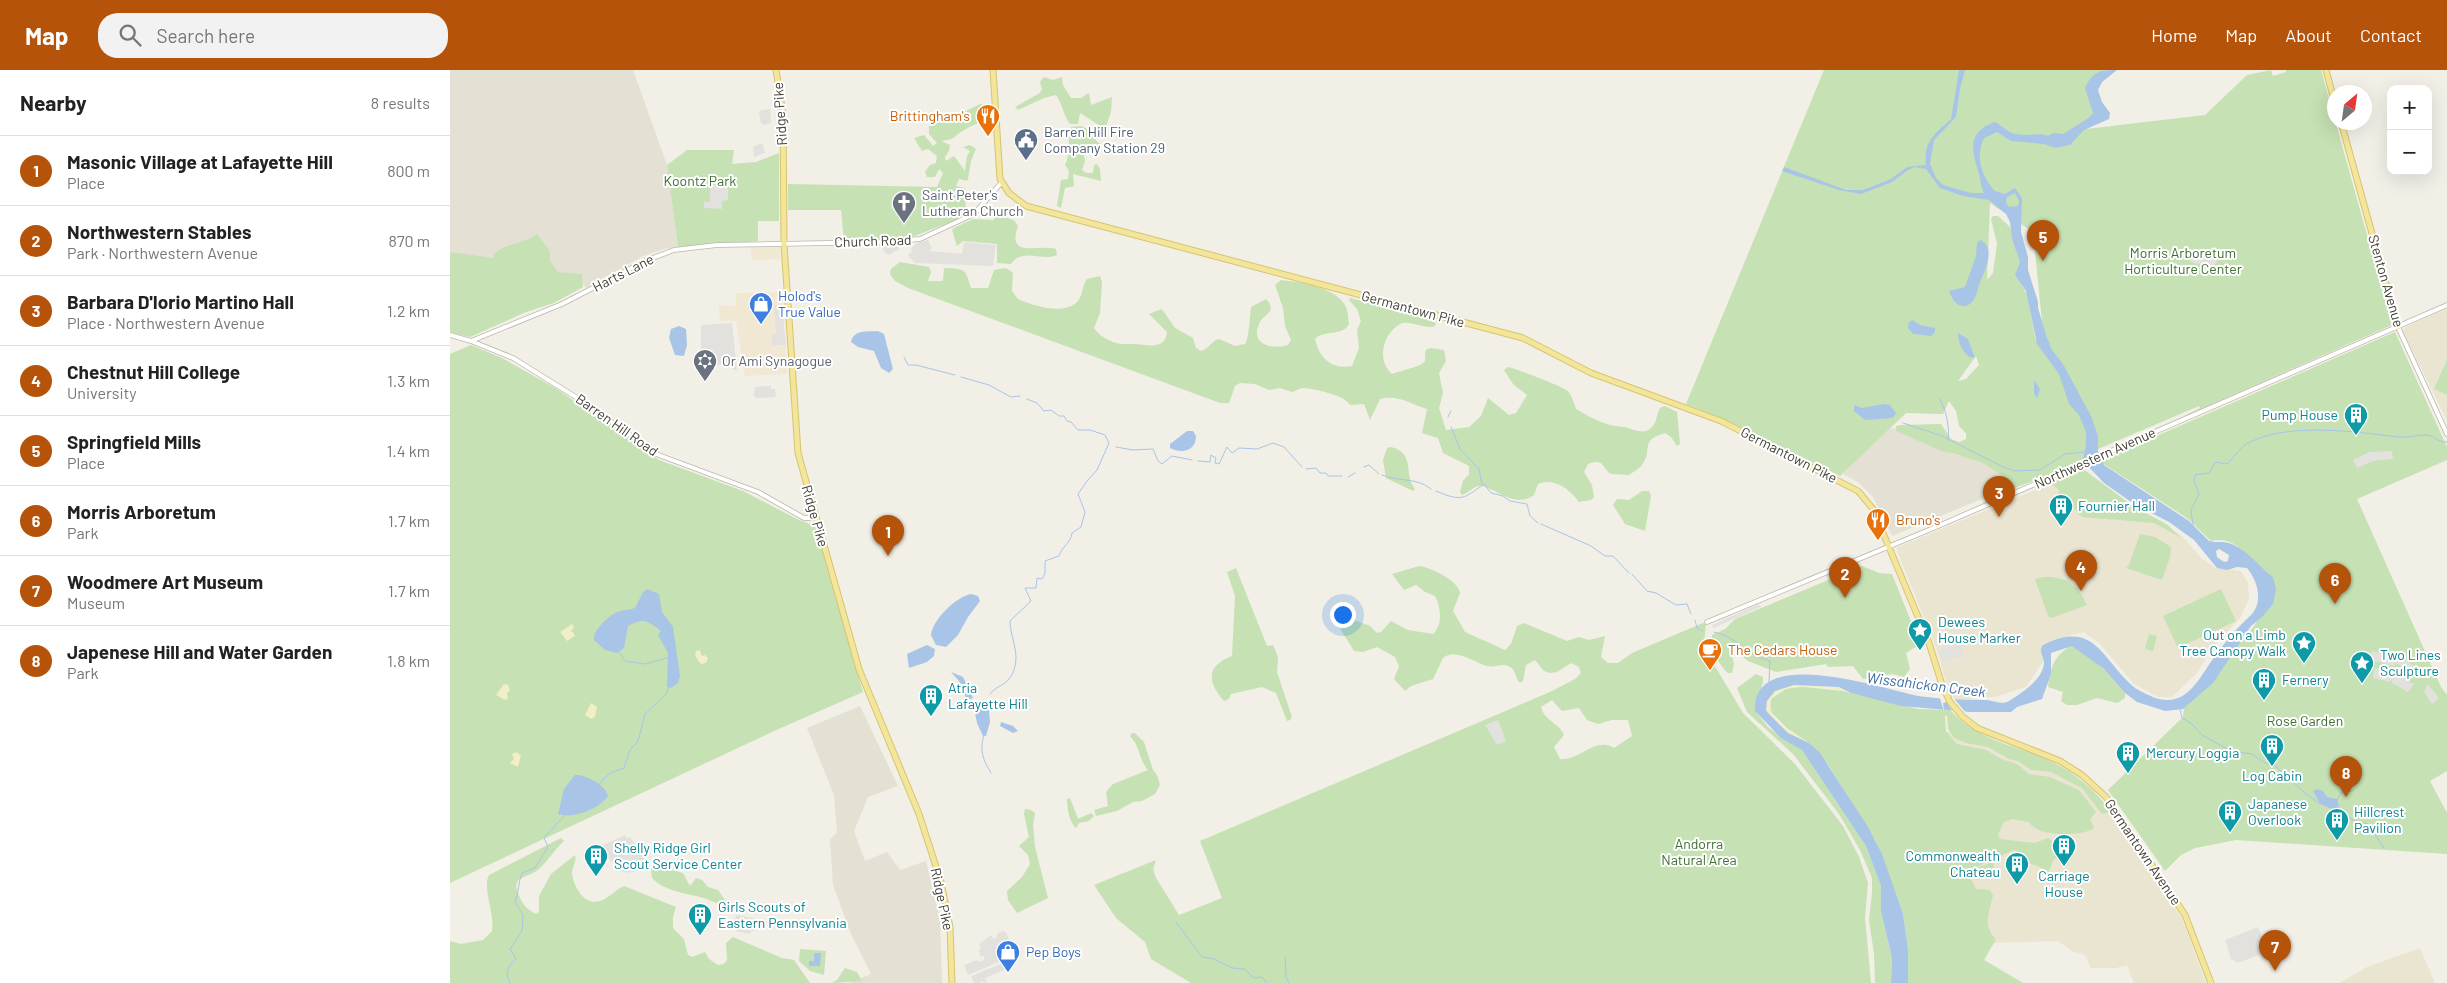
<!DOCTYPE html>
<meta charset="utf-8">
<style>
body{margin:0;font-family:Barlow,sans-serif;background:#f2f2f2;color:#222}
.controls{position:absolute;right:15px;top:15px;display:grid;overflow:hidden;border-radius:10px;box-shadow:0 5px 20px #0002}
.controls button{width:45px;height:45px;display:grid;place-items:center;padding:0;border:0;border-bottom:1px solid #e0e0e0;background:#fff;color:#222;font:25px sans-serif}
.compass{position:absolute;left:1877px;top:15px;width:45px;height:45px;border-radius:50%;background:#fff;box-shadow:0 5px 20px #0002;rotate:29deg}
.you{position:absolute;left:892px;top:544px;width:18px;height:18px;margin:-12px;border:4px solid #fff;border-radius:50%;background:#1a73e8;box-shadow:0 0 0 8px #1a73e833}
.badge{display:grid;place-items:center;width:32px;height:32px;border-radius:50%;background:#b45309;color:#fff;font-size:16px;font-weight:700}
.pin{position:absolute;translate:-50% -41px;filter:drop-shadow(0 1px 2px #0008)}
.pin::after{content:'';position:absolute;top:26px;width:18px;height:15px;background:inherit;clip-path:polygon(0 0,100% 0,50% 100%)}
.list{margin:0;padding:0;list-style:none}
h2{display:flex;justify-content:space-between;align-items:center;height:65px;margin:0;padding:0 20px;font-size:21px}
h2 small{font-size:16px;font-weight:400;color:#767676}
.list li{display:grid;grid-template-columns:32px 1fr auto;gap:15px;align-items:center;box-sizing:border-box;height:70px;padding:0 20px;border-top:1px solid #e0e0e0}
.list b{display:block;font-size:19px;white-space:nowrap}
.list p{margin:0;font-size:16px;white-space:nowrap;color:#767676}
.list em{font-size:16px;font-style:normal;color:#767676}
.icon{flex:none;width:28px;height:28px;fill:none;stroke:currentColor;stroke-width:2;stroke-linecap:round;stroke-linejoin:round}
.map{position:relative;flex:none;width:1997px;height:913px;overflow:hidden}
header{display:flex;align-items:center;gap:30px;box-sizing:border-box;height:70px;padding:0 25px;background:#b45309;color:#fff}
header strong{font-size:24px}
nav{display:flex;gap:28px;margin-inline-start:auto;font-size:18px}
.search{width:350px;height:45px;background:#f2f2f2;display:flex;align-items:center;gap:12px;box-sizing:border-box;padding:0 18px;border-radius:20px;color:#767676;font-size:19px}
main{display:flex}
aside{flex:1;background:#fff}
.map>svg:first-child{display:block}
.residential{fill:#e4e1d4}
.commercial{fill:#f1e8d3}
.education{fill:#e9e5d1}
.green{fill:#c6e1b3;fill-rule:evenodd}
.sand{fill:#f2eec5}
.parking{fill:#e2e1de}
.water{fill:#a8c5e8;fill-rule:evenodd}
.pier{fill:#f1efe6}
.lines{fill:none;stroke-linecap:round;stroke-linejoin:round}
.stream{stroke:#a8c5e8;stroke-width:1}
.minor-casing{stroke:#bbb7aa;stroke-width:5.5}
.major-casing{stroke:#d6c56e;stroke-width:7}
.minor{stroke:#fff;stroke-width:4}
.major{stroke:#f3e69c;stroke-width:5}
.labels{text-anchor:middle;stroke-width:4;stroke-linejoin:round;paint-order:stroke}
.street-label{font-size:14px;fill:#434036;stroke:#fff}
.food-label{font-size:14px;fill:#c56008;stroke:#fff;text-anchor:start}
.service-label{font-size:14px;fill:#4e5e75;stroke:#fff;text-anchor:start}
.park-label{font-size:14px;fill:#3f6e30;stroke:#fff}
.worship-label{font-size:14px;fill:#5b616d;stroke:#fff;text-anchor:start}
.shop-label{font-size:14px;fill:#366cbe;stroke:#fff;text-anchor:start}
.culture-label{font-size:14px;fill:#0d838f;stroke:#fff;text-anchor:start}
.water-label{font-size:15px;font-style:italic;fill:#3b6aa3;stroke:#fff}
</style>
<header>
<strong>Map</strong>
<div class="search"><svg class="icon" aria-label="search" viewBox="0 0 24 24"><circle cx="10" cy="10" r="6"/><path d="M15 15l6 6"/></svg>Search here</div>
<nav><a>Home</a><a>Map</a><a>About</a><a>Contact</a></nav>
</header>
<main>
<aside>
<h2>Nearby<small>8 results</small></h2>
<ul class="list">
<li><span class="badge">1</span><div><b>Masonic Village at Lafayette Hill</b><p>Place</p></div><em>800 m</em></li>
<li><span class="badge">2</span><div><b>Northwestern Stables</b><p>Park · Northwestern Avenue</p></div><em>870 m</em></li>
<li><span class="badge">3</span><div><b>Barbara D'Iorio Martino Hall</b><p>Place · Northwestern Avenue</p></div><em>1.2 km</em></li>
<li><span class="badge">4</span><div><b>Chestnut Hill College</b><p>University</p></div><em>1.3 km</em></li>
<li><span class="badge">5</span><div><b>Springfield Mills</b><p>Place</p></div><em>1.4 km</em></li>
<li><span class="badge">6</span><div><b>Morris Arboretum</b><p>Park</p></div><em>1.7 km</em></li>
<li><span class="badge">7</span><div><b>Woodmere Art Museum</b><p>Museum</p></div><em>1.7 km</em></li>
<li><span class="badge">8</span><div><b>Japenese Hill and Water Garden</b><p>Park</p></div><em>1.8 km</em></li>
</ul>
</aside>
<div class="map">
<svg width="1997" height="913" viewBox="0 0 1997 913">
<rect width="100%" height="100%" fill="#f1efe6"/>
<path class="residential" d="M0 0H183L217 95 228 177 214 179 193 186 136 218 132 212 49 193 0 187Z
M1441 358 1459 360 1534 393 1559 411 1561 417 1442 466 1423 427 1409 413 1393 404 1422 371Z
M410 636 448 716 418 727 404 761 415 791 437 782 450 800 476 791 490 849 492 913H399L421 904 401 864 383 815 380 769 387 763 384 725 357 658Z"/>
<path class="commercial" d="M301 177H330V189L302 190Z
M332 222 337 304 295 306 286 251H270L269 235 286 236V223Z"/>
<path class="education" d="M1997 238V351L1953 261 1955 257Z
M1633 400 1682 436 1732 466 1751 488 1766 498 1791 501 1798 513 1799 529 1790 548 1762 578 1747 603 1722 627H1709L1684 614 1649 573 1634 562 1621 565 1606 572 1576 617 1544 627 1505 630 1495 609 1488 583 1446 478Z
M1487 661 1507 663 1601 693 1658 739 1732 849 1756 913H1684L1677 895 1666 898H1641L1635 885 1622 881 1608 871 1539 873 1482 748Z
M1970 878 1985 913H1889L1917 897Z"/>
<path class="green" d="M1374 0H1657L1642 22 1651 30 1655 42 1619 61 1755 45 1797 5 1821 0 1823 6 1836 2V0H1871L1942 255 1730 348 1750 338 1749 336 1634 385 1633 389 1592 408 1564 418 1557 409 1533 393 1503 383 1494 382 1446 361V356L1451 355 1491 354 1501 369 1509 372 1516 369V363L1509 356 1506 341 1499 331 1493 344 1456 343 1390 406 1269 347 1236 334ZM1540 133 1583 162 1594 271 1606 299 1585 268 1578 227 1568 207 1570 192 1560 157 1548 146H1543L1541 149 1547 174 1543 203 1537 210ZM1526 286 1529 295 1516 309 1508 311Z
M594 7 603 10 612 7 613 15 621 28H631L639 23 641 35 662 27 661 42 655 59 630 43 628 54H620C613 45 613 35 606 25L594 28 568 40 565 37 590 23 592 19 590 12Z
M530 34 541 37 540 50C526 52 514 59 503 68 500 70 495 70 491 71L500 75 499 81 495 87 496 91 504 86 515 101 517 86 520 81 513 77 520 75 526 79 521 91 518 109 517 111 509 109 506 116 515 118 516 146 462 167 394 171 391 140H338V114L487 117 493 103 489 99 485 107H477L475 102 480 95 486 93 487 86 478 79 472 81 464 68 474 65 483 76 487 73 479 64V53L496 51Z
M631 56C642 59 642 70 651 74L649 77 632 75 635 91 632 100 636 103H643L644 95 647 94 650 99 651 111 623 104 624 116 615 118 611 138 607 136 611 110 618 109 619 101 615 95C622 81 616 71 621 57Z
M237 80H284L282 94 306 92 329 83V151H308V171L228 177 217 95Z
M548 145 564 150 568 156C556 189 589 174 606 179L607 185C591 192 573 177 561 194L547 193V174L513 171 507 176 502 160 504 158 523 149 543 150Z
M87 164 100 181V191L108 202 132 204 133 217 104 233 76 242 20 267 0 262V182L44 188V184C55 173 74 174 87 164Z
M450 192 479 197 481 202 478 211H493L494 198C517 199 515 199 521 218H538L544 200 556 198 563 203 562 221 568 229C584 236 614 246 628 231 633 225 632 216 637 209L650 206 652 212 650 243 644 258C649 265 655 269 663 272 670 275 679 274 686 274 698 275 716 280 717 262L699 244 711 239 714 242 725 258 743 268 746 278 751 281C759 279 761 271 769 269L785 276 795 274C799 268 800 246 801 237L816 229 820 234 821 239C818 245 812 247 809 254 800 275 823 280 838 275L841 270 835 256 833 238 825 215 831 210C849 212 885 217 895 235 898 239 898 248 899 254 892 267 875 259 865 269 869 288 882 300 902 296L909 278 907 260 911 251 907 239 899 230 900 228 967 244 986 253 985 256C975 260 959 249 950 254 933 264 926 290 942 304 949 301 974 296 975 291 976 286 974 285 976 280L981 278 994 280 996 291 989 303 993 323 989 338 996 360 1019 357 1031 346 1038 328 1059 345 1066 343 1077 325 1063 314 1054 300 1058 297C1065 298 1114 317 1118 321 1122 326 1124 333 1126 339 1141 348 1156 356 1173 357 1183 358 1194 367 1203 356 1207 351 1207 343 1210 338L1215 336 1227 342 1230 374 1227 376 1221 367 1215 363C1188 371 1204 379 1192 395 1189 399 1183 402 1179 405L1161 404C1150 397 1156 388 1138 394L1134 402 1142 415 1144 427 1141 430 1129 432C1120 420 1105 407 1088 414L1084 425C1064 440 1041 414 1029 416 1023 417 1018 423 1012 425L1010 422 1013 411 1019 404V396L993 383 988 368 972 363 977 339C961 334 948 324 930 329L920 350 914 334 900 335C895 325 865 319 853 318 849 318 846 321 842 322L830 318 819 320 805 314 790 313 785 316 779 333H770L458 218 445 211 440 204 441 199Z
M1945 262 1997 377V390L1907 429 1991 617 1997 625V701L1980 711 1997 743V784L1786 770 1745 778 1731 785 1715 801 1658 720 1733 647 1734 638 1780 575 1802 559 1815 539C1806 511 1800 463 1761 471L1737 448 1649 391Z
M21 275 52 288 107 319 209 390 293 421 349 450 365 456 413 622 324 661 0 813V284Z
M1997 290V325L1984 319Z
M941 377C966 383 953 405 965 419L963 421 936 408 933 390 937 378Z
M1633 399 1683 436 1718 455 1730 467 1704 453 1632 447 1620 434 1607 433 1609 420 1601 413Z
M1192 421H1199L1201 426 1195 461 1175 454 1163 435 1167 429 1179 430Z
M1690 464 1705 467 1721 477 1720 487 1712 510 1676 498 1679 495Z
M969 496C980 497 1009 511 1010 523L1003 541 1015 562 1055 580 1061 574 1067 556 1074 553 1117 571 1129 567 1139 570 1155 566 1151 587 1158 593H1168L1182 583 1253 553 1256 554 1254 572 1257 583 1293 643 1345 694 1393 756 1409 787 1418 813 1415 848 1421 913H741L701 889 695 872 666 848 644 815 706 790 703 799 706 808 729 845 772 828 750 771 1100 622 1125 609 1131 603 1129 597 1121 593 1107 602 1100 603 1094 601 1085 590 1076 595 1073 611 1070 613C1065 608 1066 600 1060 597 1053 592 1045 598 1037 596 1025 593 1005 577 993 588L983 609 961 616 955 621 944 609 949 596 945 587 927 577 913 582 904 581 891 560 888 549 894 546 920 556 927 563 931 562 941 551 958 560 983 564C993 555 991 537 985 526L975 522 966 515 954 520 942 504ZM1102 630 1112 641 1129 638 1137 650 1148 654 1162 650H1178L1182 666 1164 678C1145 666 1130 691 1110 689L1104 677 1114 665C1110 653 1094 651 1091 637Z
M1412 496 1429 503 1442 504 1468 569 1469 575 1456 583 1460 599 1454 607 1442 604 1413 609 1403 596 1378 597 1376 594 1326 602 1298 591 1284 579 1281 582 1284 594 1282 603H1278C1268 594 1260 578 1262 565L1275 559 1285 549Z
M786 498 817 576 823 575 828 587 827 602 842 647 840 650 837 651 826 623 812 617 781 624 779 629 774 631C757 611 756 596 782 586L785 526 777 502Z
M1594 507C1616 506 1628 515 1637 535L1601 548 1598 546 1585 509Z
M1771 519 1786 551 1728 578 1713 546Z
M1699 564 1707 566 1703 581 1695 579Z
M1621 576 1627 577 1657 602 1675 623V628L1667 633 1647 628 1627 635H1617L1611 631 1613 622 1598 617C1600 599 1604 585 1621 576Z
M1306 604 1313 607V611L1305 641 1319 658 1352 680 1416 776 1431 816V841L1442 888 1441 913H1425L1424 884 1419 850 1422 823V808L1410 780 1389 744 1343 684 1297 642 1287 618Z
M1354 617 1393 621 1468 639 1500 640C1530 671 1561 674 1598 690 1623 701 1644 719 1661 741L1654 744 1651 743 1632 718 1626 715 1601 702 1581 700 1568 691 1559 689 1538 677 1516 673 1504 668 1498 659 1497 646 1495 645 1496 661 1507 674 1536 680 1551 689 1567 694 1579 704 1600 707 1629 720 1646 742 1640 749 1644 758C1632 767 1587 767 1579 752L1562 749 1554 752 1548 764 1550 769 1585 773 1598 768 1609 777 1612 784 1604 789 1598 803 1592 798 1571 790 1567 781 1564 780 1520 800 1521 809 1526 819 1540 820 1543 825C1540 841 1532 855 1545 868V871L1534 890 1573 913H1458V879L1453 844 1426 772 1377 693 1359 673 1337 658 1320 641 1321 629 1337 618Z
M682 663H685L694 672 703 700 707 705 710 715 705 724 692 731 683 732 667 741 646 746 644 740 658 736 656 722 663 714 698 700C689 690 690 676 680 666Z
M620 728 628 749 641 743 644 746 639 751 629 753 626 758C619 752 617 738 617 729Z
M575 739 581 740 585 743 583 755 585 777 598 828 567 843 558 830 557 821 572 807 580 794 578 785 569 776 579 767 574 744Z
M111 768 114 771C105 779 100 788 91 797 79 810 58 803 70 828 73 835 78 840 86 844L89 842V826L101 804 125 785C127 792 122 797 122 804 124 817 134 836 150 831 159 828 165 820 174 816L226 837 223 847V858L234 869 238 885 242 887 255 882 259 889 268 895 274 894 277 890 276 873 283 867 332 888 344 890 360 913H0V871L11 874 33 870 42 861C45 843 32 818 39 805Z
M1542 792 1546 802 1526 810 1522 800Z
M203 795 233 803 240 816 246 808 252 810 258 817 268 820 277 833C268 836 259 829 250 827 234 823 215 821 202 808L201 797Z
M350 879 376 881 374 905 360 901 349 891Z
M395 898 407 902 412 911 381 913 387 910Z"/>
<path class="sand" d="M122 554 124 557 121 562H123L125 566 117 571 110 562Z
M250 580 252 586 255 585 258 588 256 593 251 594 245 586 246 581Z
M54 614 58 615 60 620 57 623 58 628 55 630 46 625Z
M1344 615 1389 617 1401 623C1380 617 1337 610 1321 629 1315 650 1344 663 1359 673L1338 663 1316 640C1316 623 1329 617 1344 615Z
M141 633 147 637 145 647 141 649 135 645Z
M67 682 71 686 68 697 60 693 64 689 62 684Z"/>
<path class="parking" d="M320 39 321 53 314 55 311 53 309 43 311 40Z
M312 73 315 83 304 87 303 77Z
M260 115H274L278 117V130L272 131V139L254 138V132H260Z
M478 170 482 179 479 181 512 184 514 172 546 175 543 196 465 193 458 185 462 181 461 178 467 173Z
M446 174 449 179 439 185 434 182 432 175Z
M1741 182 1753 184V187L1756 184 1763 187 1766 188 1767 192 1762 197 1740 192Z
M324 235 332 236 336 275H322V265L326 264Z
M282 253 287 300H284L280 295 258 294 257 285H251V255Z
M321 316V319H325L326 327 306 328 304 325 305 317Z
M1942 381 1943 389 1923 391 1907 398 1903 390 1919 382Z
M1309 534 1311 537 1288 547 1263 558 1262 555Z
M1511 575 1514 586 1492 590 1489 579Z
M1922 581 1955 589 1971 602 1968 608 1946 593 1944 596 1920 590Z
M1925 598 1944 603 1943 606 1946 604 1964 614 1958 622 1942 613V609L1940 612 1923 608Z
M1978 614 1989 628 1982 634 1974 622Z
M1048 650 1056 671 1047 675 1035 655Z
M175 765 177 769 180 767 197 792 194 794 195 797 182 803 181 801 178 803 171 801 159 789 151 776Z
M286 845 307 849 305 861H301L300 864 286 861V857L283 856Z
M1808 857 1815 874 1811 881 1814 883 1788 893 1781 889 1775 870Z
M552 861 556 862 567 889 559 898 535 908 537 913 530 911V913H524L521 906 553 893 554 895 556 892 557 885 554 886 553 884 549 885 551 891 518 905 514 895 527 890 529 892 534 890V886L531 887 528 880 531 879 529 874 541 865 543 869 546 868 548 863Z"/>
<path class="water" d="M1509 0H1515L1510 19 1506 47 1484 70 1480 94 1486 108 1493 115 1521 123H1534C1531 117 1531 111 1529 104 1522 81 1516 62 1545 52 1553 56 1558 63 1566 64 1579 67 1587 62 1598 66L1603 63 1614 64C1621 58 1640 49 1643 43L1635 18C1643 1 1650 0 1667 0L1652 12 1648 20 1652 32 1660 43 1659 49 1634 60 1620 75 1605 78 1594 74 1561 71 1547 62 1534 68C1525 86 1531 106 1545 121L1555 124 1565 118 1572 128 1571 162 1578 187V200L1588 232V238L1596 265 1602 280 1613 294 1641 346 1648 366V381L1654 395 1739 451 1759 471C1766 473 1773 471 1779 473 1797 479 1808 496 1823 507L1826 519 1823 534 1812 547 1801 556 1763 613 1733 639 1715 641 1687 632 1675 623 1654 599 1622 576 1601 583V604L1592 629 1567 637 1561 642H1521L1451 636 1401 623 1389 617 1344 615 1325 621 1317 631 1316 640 1319 644 1338 663 1359 673 1370 683 1418 757 1432 784 1453 844 1458 879V913H1441L1442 888 1431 841V816L1416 776 1352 680 1331 668 1305 641C1302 573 1435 620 1468 626 1491 629 1514 630 1537 630 1543 631 1554 635 1559 631 1571 623 1593 610 1594 593 1594 586 1588 582 1593 575 1646 548 1652 591 1685 618 1691 622 1699 625 1705 628 1715 631 1725 631 1734 625 1747 616 1754 601 1763 589 1774 573 1786 559 1800 546 1814 533 1808 511 1797 498L1787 497 1777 500 1767 498 1744 470 1719 452 1684 434 1654 413 1635 393 1633 389 1636 375V362L1629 345 1619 334 1609 304 1587 274 1576 221 1565 205 1570 192 1562 169 1560 152 1556 144 1539 130 1513 126 1490 118 1476 99 1465 97 1458 100 1442 112 1411 124 1389 120 1332 101 1334 97 1396 120H1413L1441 109 1457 97 1476 95C1473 71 1486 63 1501 49ZM1565 123 1569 131 1568 136 1559 137 1556 133 1557 127ZM1769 479 1779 485 1778 491 1774 492 1767 487 1766 481Z
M1530 170C1548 178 1533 203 1529 215 1527 221 1526 229 1521 233 1510 242 1502 230 1499 221L1515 217 1526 186 1527 173Z
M1463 250 1470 255 1485 258V262L1481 266 1463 264 1458 258 1459 252Z
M229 256 236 259 237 275 234 286 225 285 219 268 221 259Z
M428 261 434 264 443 299 439 303 431 298 424 281 408 277 401 272C404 259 417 262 428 261Z
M1508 263 1518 269 1525 288 1519 287C1512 280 1508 273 1508 263Z
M1584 310 1590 319 1587 328 1584 323Z
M1434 334 1440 335 1446 343 1443 348 1415 350 1404 341V335L1412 338Z
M737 361H743L746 366C746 381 732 384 720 378V374Z
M197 519 209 524 212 542 223 557 230 606 228 613 221 618 217 617 218 583 208 565 211 561C197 551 195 547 178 556L174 578 167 583 155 580 144 570C143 560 157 548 165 543 171 540 179 540 185 538L193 522Z
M521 524 528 526 530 531 518 547 508 565 496 577 486 575 481 565C483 549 506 527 521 524Z
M477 575 485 579 484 586 477 592 459 598 457 584Z
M501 602 513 607 523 628 518 630 516 628 509 611Z
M525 636 539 640 540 652 536 666H533L527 653 524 638Z
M551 652 563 656 568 661 563 663 550 656Z
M125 705C135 704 156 715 158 726 149 739 124 749 108 744L114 719Z
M1867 719 1873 721 1877 727 1887 729 1889 736 1887 741 1870 734 1863 721Z
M364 883H371L370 896H359V891H364Z"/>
<path class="pier" d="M1489 625 1502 626 1517 644 1504 643 1496 632 1493 633 1494 642Z"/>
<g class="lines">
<path class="stream" d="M454 287 458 295H466L505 305
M511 307 539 315 561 327 570 326
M1489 328C1496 338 1500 358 1498 370
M998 347 1001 341
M1453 353 1492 366 1553 397 1565 401 1590 400 1615 384 1635 382
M1001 357 1010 379 1029 399 1032 414
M666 377 683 380 703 379 708 391 712 394 722 386 742 390
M748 391 760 392 761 385 766 388 765 393 769 394 777 377 782 383 789 378 807 379 823 373 834 377 852 397
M914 397 919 395 929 404
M856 399 866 398 870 403H876L878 406H892
M932 405C948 412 967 407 981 419
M898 407 905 403
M986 421C1012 432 1013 429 1034 414L1041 423 1053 426 1060 431 1077 434 1080 446 1088 453
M1091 454 1141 476 1155 486H1163L1179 503
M1743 455 1741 440 1749 424 1744 411 1745 405 1759 403 1765 392 1777 394C1784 388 1788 380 1795 375 1834 351 1906 362 1949 367 1958 368 1967 365 1976 365 1984 365 1988 373 1997 372
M1182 504 1197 521 1206 523 1226 535 1237 534 1241 544
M1245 550 1247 558 1253 561
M1264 562C1286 566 1298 587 1320 591L1319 612
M169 582 175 591 195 594 217 588
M540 624C545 617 553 616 559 609 574 589 560 569 560 551L581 531 575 518H586L587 508 592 509 595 504V491L609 486C612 476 621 473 622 463L631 457 635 442 628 424 637 411 647 400 659 373 655 365 640 360H628L621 352 617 351 614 346H609L601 340 594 341 587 333 577 329
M1730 639 1732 648 1742 654 1752 665 1781 681 1802 684 1815 693H1822L1856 724 1869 733
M534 665C529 680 533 690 541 703
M149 714 160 703 174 698 180 680 188 671 195 644 216 624 219 617
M1887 730 1891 723 1903 721
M1887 740 1904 751 1918 754 1934 778
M726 852 752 887 764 889 782 898 794 899 804 908 812 907 817 913
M835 888 836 907 839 913
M60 913C55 902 57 897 66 889L60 879 72 861 73 845 65 832C69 822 68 813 72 803L85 798 98 777 94 768 115 745"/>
<g class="minor-casing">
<path id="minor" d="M1948 257 1997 364
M0 265 21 271 63 288 137 334 206 384 308 422 354 448H366
M21 271 112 234 195 191 224 180 267 175 432 172 470 169 524 144 551 113
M1257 552 1486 457 1997 235"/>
</g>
<g class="major-casing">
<path id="major" d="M326 0 333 44 334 174 348 383 409 599 469 744 491 812 500 857 502 913
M543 0 550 109 559 123 576 136 1073 268 1141 303 1271 351 1408 421 1423 439 1479 573 1492 615 1500 632 1513 647 1527 658 1610 691 1632 705 1656 727 1735 845 1761 913
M1876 0 1884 30
M1891 52 1948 257"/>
</g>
<use href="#minor" class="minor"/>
<use href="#major" class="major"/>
</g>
<defs>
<g id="restaurant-pin" transform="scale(1.25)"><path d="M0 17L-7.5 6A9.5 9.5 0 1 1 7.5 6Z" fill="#e8710a" stroke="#fff"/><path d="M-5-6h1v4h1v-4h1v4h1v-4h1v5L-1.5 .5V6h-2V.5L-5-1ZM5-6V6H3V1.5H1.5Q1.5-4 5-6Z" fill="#fff"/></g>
<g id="civic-pin" transform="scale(1.25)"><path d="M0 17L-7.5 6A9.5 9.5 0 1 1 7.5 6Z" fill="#5c6f8a" stroke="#fff"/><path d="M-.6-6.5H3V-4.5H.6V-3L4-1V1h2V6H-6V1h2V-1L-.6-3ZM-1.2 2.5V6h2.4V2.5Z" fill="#fff"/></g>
<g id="church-pin" transform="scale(1.25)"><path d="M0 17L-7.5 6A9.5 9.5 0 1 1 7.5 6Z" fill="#6b7280" stroke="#fff"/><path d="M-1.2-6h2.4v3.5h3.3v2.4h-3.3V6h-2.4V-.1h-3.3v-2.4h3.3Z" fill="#fff"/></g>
<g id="shop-pin" transform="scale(1.25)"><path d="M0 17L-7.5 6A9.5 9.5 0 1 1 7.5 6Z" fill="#3f7fe0" stroke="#fff"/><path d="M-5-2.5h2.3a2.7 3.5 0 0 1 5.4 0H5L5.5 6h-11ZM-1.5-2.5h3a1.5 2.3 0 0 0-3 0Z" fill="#fff"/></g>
<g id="synagogue-pin" transform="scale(1.25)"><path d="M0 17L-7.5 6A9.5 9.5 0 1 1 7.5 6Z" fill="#6b7280" stroke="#fff"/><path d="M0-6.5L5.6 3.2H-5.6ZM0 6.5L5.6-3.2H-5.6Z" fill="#fff"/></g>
<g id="building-pin" transform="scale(1.25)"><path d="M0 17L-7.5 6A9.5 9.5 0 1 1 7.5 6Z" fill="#0f9aa8" stroke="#fff"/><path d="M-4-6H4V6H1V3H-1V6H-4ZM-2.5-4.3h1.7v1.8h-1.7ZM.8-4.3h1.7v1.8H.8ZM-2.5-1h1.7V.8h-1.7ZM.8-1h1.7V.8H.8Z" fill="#fff"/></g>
<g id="sight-pin" transform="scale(1.25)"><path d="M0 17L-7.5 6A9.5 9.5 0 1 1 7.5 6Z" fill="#0f9aa8" stroke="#fff"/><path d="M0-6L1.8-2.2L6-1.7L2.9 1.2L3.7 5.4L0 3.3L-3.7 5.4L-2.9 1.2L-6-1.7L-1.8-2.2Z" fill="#fff"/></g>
<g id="cafe-pin" transform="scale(1.25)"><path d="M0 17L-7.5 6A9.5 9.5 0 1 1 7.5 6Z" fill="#e8710a" stroke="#fff"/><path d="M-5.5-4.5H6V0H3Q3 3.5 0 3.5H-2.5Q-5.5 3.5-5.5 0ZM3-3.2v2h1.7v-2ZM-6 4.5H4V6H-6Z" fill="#fff"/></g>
</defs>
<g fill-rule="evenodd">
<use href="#restaurant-pin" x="538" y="46"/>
<use href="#civic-pin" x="576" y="70"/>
<use href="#church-pin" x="454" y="133"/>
<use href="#shop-pin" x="311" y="234"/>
<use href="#synagogue-pin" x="255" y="291"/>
<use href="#building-pin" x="1906" y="345"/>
<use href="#building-pin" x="1611" y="436"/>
<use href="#restaurant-pin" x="1428" y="450"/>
<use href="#sight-pin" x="1470" y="560"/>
<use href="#sight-pin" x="1854" y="573"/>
<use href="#cafe-pin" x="1260" y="580"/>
<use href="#sight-pin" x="1912" y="593"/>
<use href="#building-pin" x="1814" y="610"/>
<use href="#building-pin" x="481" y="626"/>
<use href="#building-pin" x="1822" y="676"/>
<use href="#building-pin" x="1678" y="683"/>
<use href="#building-pin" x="1780" y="742"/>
<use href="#building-pin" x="1887" y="750"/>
<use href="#building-pin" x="1614" y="776"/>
<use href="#building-pin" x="146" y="786"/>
<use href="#building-pin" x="1567" y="794"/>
<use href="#building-pin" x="250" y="845"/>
<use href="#shop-pin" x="558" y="882"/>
</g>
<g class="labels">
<g class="street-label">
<text transform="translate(330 44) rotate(-94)" y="5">Ridge Pike</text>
<text transform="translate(423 171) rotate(-2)" y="5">Church Road</text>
<text transform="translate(173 203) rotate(-27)" y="5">Harts Lane</text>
<text transform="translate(1936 211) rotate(74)" y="5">Stenton Avenue</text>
<text transform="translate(963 239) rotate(15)" y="5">Germantown Pike</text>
<text transform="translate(167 355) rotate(35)" y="5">Barren Hill Road</text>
<text transform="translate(1339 385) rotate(27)" y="5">Germantown Pike</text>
<text transform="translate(1645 388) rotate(-24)" y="5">Northwestern Avenue</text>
<text transform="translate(365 446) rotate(74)" y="5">Ridge Pike</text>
<text transform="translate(1693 782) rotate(56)" y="5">Germantown Avenue</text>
<text transform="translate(492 829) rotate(78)" y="5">Ridge Pike</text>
</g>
<g class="food-label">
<text x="520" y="51" text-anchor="end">Brittingham's</text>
<text x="1446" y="455">Bruno's</text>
<text x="1278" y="585">The Cedars House</text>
</g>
<g class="service-label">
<text x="594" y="67">Barren Hill Fire<tspan x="594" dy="16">Company Station 29</tspan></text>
</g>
<g class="park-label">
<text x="250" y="116">Koontz Park</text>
<text x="1733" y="188">Morris Arboretum<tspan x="1733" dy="16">Horticulture Center</tspan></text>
<text x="1855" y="656">Rose Garden</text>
<text x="1249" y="779">Andorra<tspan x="1249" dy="16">Natural Area</tspan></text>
</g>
<g class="worship-label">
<text x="472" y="130">Saint Peter's<tspan x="472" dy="16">Lutheran Church</tspan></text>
<text x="272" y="296">Or Ami Synagogue</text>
</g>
<g class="shop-label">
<text x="328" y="231">Holod's<tspan x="328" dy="16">True Value</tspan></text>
<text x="576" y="887">Pep Boys</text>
</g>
<g class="culture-label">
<text x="1888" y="350" text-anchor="end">Pump House</text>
<text x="1628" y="441">Fournier Hall</text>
<text x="1488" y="557">Dewees<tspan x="1488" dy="16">House Marker</tspan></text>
<text x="1836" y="570" text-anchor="end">Out on a Limb<tspan x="1836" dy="16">Tree Canopy Walk</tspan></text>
<text x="1930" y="590">Two Lines<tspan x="1930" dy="16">Sculpture</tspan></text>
<text x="1832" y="615">Fernery</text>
<text x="498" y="623">Atria<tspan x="498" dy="16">Lafayette Hill</tspan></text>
<text x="1696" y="688">Mercury Loggia</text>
<text x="1822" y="711" text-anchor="middle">Log Cabin</text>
<text x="1798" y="739">Japanese<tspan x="1798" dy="16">Overlook</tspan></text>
<text x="1904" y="747">Hillcrest<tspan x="1904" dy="16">Pavilion</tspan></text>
<text x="164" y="783">Shelly Ridge Girl<tspan x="164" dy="16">Scout Service Center</tspan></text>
<text x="1550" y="791" text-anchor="end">Commonwealth<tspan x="1550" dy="16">Chateau</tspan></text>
<text x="1614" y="811" text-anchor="middle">Carriage<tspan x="1614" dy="16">House</tspan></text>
<text x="268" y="842">Girls Scouts of<tspan x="268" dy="16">Eastern Pennsylvania</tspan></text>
</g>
<g class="water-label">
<text transform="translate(1476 615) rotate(7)" y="5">Wissahickon Creek</text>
</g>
</g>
</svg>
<div class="controls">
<button>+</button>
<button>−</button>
</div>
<svg class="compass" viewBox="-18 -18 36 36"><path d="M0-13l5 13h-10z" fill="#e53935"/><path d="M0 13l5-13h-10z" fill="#767676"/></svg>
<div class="you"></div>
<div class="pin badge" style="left:438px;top:486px">1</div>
<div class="pin badge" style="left:1395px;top:528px">2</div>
<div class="pin badge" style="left:1549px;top:447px">3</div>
<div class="pin badge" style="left:1631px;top:521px">4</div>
<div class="pin badge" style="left:1593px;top:191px">5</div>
<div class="pin badge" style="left:1885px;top:534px">6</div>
<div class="pin badge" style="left:1825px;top:901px">7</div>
<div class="pin badge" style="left:1896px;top:727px">8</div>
</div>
</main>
